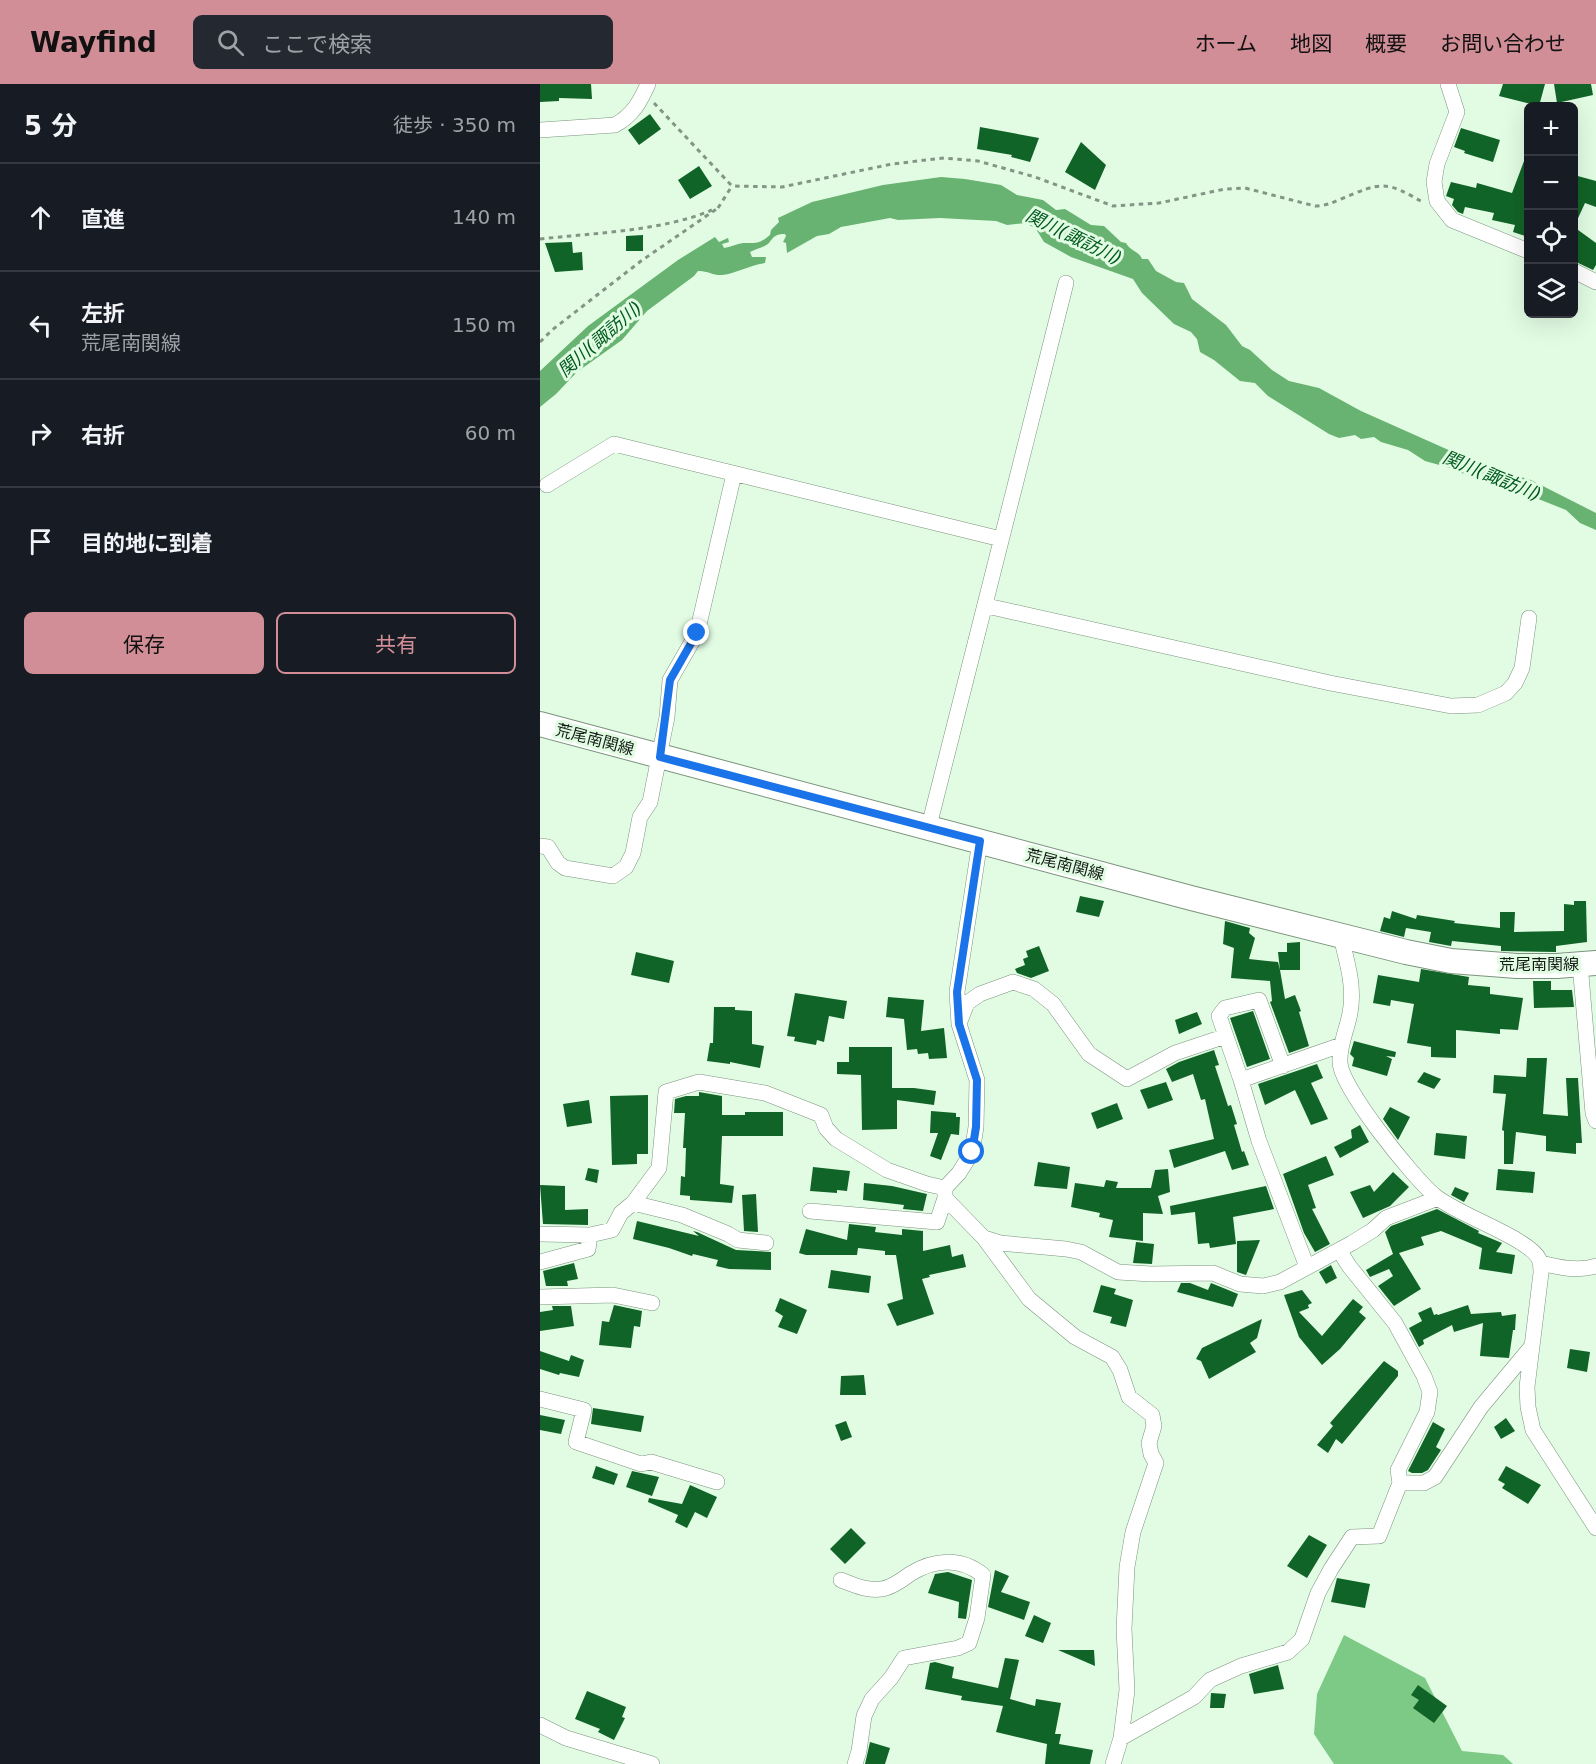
<!DOCTYPE html>
<html lang="ja">
<meta charset="utf-8">
<style>
body{margin:0;font-family:"DejaVu Sans","Noto Sans JP",sans-serif;background:#242831;color:#f1f3f6}
.controls{position:absolute;right:18px;top:18px;display:grid;overflow:hidden;border-radius:9px;box-shadow:0 6px 24px #0002}
.controls button{width:54px;height:54px;display:grid;place-items:center;padding:0;border:0;border-bottom:2px solid #363941;background:#171b24;color:#f1f3f6;font:30px sans-serif}
.stop{position:absolute;width:18px;height:18px;margin:-14px;border:4px solid #1a73e8;border-radius:50%;background:#fff}
.stop.end{background:#1a73e8;border-color:#fff;box-shadow:0 2px 6px #0008}
.list{margin:0;padding:0;list-style:none}
h2{display:flex;justify-content:space-between;align-items:center;height:78px;margin:0;padding:0 24px;font-size:26px}
h2 small{font-size:20px;font-weight:400;color:#9ea1a6}
.list li{display:grid;grid-template-columns:39px 1fr auto;gap:18px;align-items:center;box-sizing:border-box;height:108px;padding:0 24px;border-top:2px solid #363941}
.list b{display:block;font-size:22px;white-space:nowrap}
.list p{margin:0;font-size:20px;white-space:nowrap;color:#9ea1a6}
.list em{font-size:20px;font-style:normal;color:#9ea1a6}
.actions{display:flex;gap:12px;padding:18px 24px}
.actions a{flex:1;padding:14px 0;border:2px solid #d18e97;border-radius:9px;text-align:center;font-size:21px;color:#d18e97}
.actions .main{background:#d18e97;color:#111}
.icon{flex:none;width:33px;height:33px;fill:none;stroke:currentColor;stroke-width:2;stroke-linecap:round;stroke-linejoin:round}
.map{position:relative;flex:none;width:1056px;height:1680px;overflow:hidden}
header{display:flex;align-items:center;gap:36px;box-sizing:border-box;height:84px;padding:0 30px;background:#d18e97;color:#111}
header strong{font-size:28px}
nav{display:flex;gap:33px;margin-inline-start:auto;font-size:21px}
.search{width:420px;height:54px;background:#242831;display:flex;align-items:center;gap:15px;box-sizing:border-box;padding:0 21px;border-radius:9px;color:#9ea1a6;font-size:22px}
main{display:flex}
aside{flex:1;background:#171b24}
.map>svg:first-child{display:block}
.forest{fill:#7dc986}
.water{fill:#68b371}
.building{fill:#116427}
.lines{fill:none;stroke-linecap:round;stroke-linejoin:round}
.minor-casing{stroke:#7b937d;stroke-width:16}
.primary-casing{stroke:#7b937d;stroke-width:26}
.path{stroke:#839584;stroke-width:3;stroke-dasharray:4.5 4.5;stroke-linecap:butt}
.minor{stroke:#fff;stroke-width:15}
.primary{stroke:#fff;stroke-width:24}
.route{stroke:#1a73e8;stroke-width:8}
.labels{text-anchor:middle;stroke-width:6;stroke-linejoin:round;paint-order:stroke}
.street-label{font-size:16px;fill:#151e16;stroke:#e2fce4}
.water-label{font-size:18px;font-style:italic;fill:#005a1d;stroke:#e2fce4}
</style>
<header>
<strong>Wayfind</strong>
<div class="search"><svg class="icon" aria-label="search" viewBox="0 0 24 24"><circle cx="10" cy="10" r="6"/><path d="M15 15l6 6"/></svg>ここで検索</div>
<nav><a>ホーム</a><a>地図</a><a>概要</a><a>お問い合わせ</a></nav>
</header>
<main>
<aside>
<h2>5 分<small>徒歩 · 350 m</small></h2>
<ul class="list">
<li><svg class="icon" aria-label="ahead" viewBox="0 0 24 24"><path d="M12 20V5M6 11l6-6 6 6"/></svg><div><b>直進</b></div><em>140 m</em></li>
<li><svg class="icon" aria-label="left" viewBox="0 0 24 24"><path d="M17 20v-9H6M10 6l-5 5 5 5"/></svg><div><b>左折</b><p>荒尾南関線</p></div><em>150 m</em></li>
<li><svg class="icon" aria-label="right" viewBox="0 0 24 24"><path d="M7 20v-9h11M14 6l5 5-5 5"/></svg><div><b>右折</b></div><em>60 m</em></li>
<li><svg class="icon" aria-label="arrive" viewBox="0 0 24 24"><path d="M6 21V4h12l-3 4 3 4H6"/></svg><div><b>目的地に到着</b></div></li>
</ul>
<div class="actions"><a class="main">保存</a><a>共有</a></div>
</aside>
<div class="map">
<svg width="1056" height="1680" viewBox="0 0 1056 1680">
<rect width="100%" height="100%" fill="#e2fce4"/>
<path class="forest" d="M804 1551 885 1594 922 1667 963 1671 973 1680H794L774 1650 777 1610Z"/>
<path class="water" d="M401 93 425 95 461 101 477 111 503 116 516 126 525 125 551 141 564 142 581 158 586 159C590 167 599 167 602 175H608L616 187 636 198 644 199 652 215 686 241 702 262 710 266 732 286 749 297 779 304 821 327 940 380 991 396 1056 429V446L1040 439 1026 426 976 406 941 397 910 384 885 377 868 366 841 358 834 353 821 355 815 351 799 354 789 350 728 312 715 299 700 297 674 276 660 268 657 255 651 248 634 240 602 209 593 195 531 173 504 158 496 145 486 139 467 141 456 137 400 134 358 136 350 134 301 143 289 150 277 152 247 169 246 159 243 158 246 152 245 150C236 150 234 152 229 159 225 163 216 165 210 168L212 173H226L225 179C210 181 197 189 182 191 174 192 166 186 158 187L154 192 107 227 82 256 37 288 16 310 0 323V287L48 242 138 176 175 153 179 158 188 154 189 158 182 160 184 164C190 163 197 160 203 159 217 159 219 160 230 151L231 146 239 138 238 134 272 118 343 101Z"/>
<path class="building" d="M0 0H51L52 15 19 14V17L0 18Z
M963 0H1005L999 22 959 12Z
M1014 0H1051L1053 11 1017 19Z
M110 30 121 45 99 61 88 46Z
M440 43 499 54 490 78 471 73 472 71 437 65Z
M921 44 960 56 953 78 924 69 925 67 914 63Z
M541 58 566 81 555 106 525 88Z
M987 69 988 153 973 148 975 141 952 136 954 129 925 123 923 130 918 128 912 121 914 115 906 112 911 98 936 104 937 99 972 109Z
M159 82 172 102 150 115 138 96Z
M1034 91 1056 97V123L1045 119 1034 143 1056 159V181L1053 186 1034 177Z
M103 151V167H86V152Z
M32 158 33 169 42 168 43 186 15 188 5 159Z
M540 812 564 817 559 833 536 828Z
M1034 817H1046L1047 858 1016 862V868L961 867V862L912 857 911 862 889 858 891 848 866 844 864 853 840 847 844 833 850 835 852 827 876 835 877 831 915 837 914 839 960 844V828H975L974 848 1024 847V820L1034 821Z
M685 837 710 844 709 849 715 854 709 875 738 878 740 886 738 868H747V859L760 858V886H740L745 915 755 911 761 927 759 928 769 962 749 969 730 918 732 917 730 897 691 894 694 864 683 860Z
M499 862 509 887 491 894 477 889 475 885 485 881 483 875 488 873 486 867Z
M96 868 134 877 129 899 91 891Z
M881 885 929 893 928 901 950 903V910L983 914 978 946 960 945V950L916 946V974L891 973V963L867 959 874 920 851 916 850 922 833 919 838 891 879 898Z
M993 897H1011V906H1032L1034 923 994 924Z
M255 909 307 917 304 935 289 932 284 958 277 956 276 961 254 957 255 953 247 952Z
M348 913 384 916 381 947 404 944 407 974 389 975 388 969 378 970 377 965 367 966 364 935 346 933Z
M174 923H195V926L212 927V960L224 962 220 984 190 978V980L167 977 170 959H173Z
M713 927 730 975 707 983 690 934Z
M657 928 662 940 639 950 635 936Z
M814 957 856 968 855 973 846 972 852 975 847 992 812 982 814 974 810 970Z
M309 963H352V1004H374L396 1007 394 1021 357 1016V1045L322 1046 321 991 297 990V978H309Z
M674 966 679 981 675 982 688 1022 691 1021 697 1040 694 1041 702 1068 704 1067 709 1081 692 1086 685 1067 634 1084 629 1066 674 1055 665 1015 661 1016 653 990 632 998 626 985 639 978Z
M987 974H1007L1003 1030 1028 1032 1026 994H1038L1042 1059H1036V1070L1006 1067V1052L976 1048 973 1080H964V1047L962 1046 966 1010 953 1009 954 991 986 993Z
M777 980 783 994 771 999 788 1035 771 1041 755 1006 725 1021 718 1000Z
M884 988 901 995 894 1005 877 998Z
M626 998 633 1016 608 1025 600 1006Z
M159 1008 182 1012V1031H205V1028H243V1052H182L180 1100 194 1102 192 1119 150 1116V1112L140 1111 141 1092 145 1093 146 1064H143L145 1029H134L135 1015 146 1012H159Z
M108 1011V1070H97V1080L72 1081 70 1012Z
M49 1016 52 1039 27 1043 23 1020Z
M577 1019 583 1035 557 1045 551 1029Z
M850 1023 870 1033 858 1056 843 1035Z
M391 1027 416 1029V1033H420L419 1051 411 1050 401 1076 390 1072 398 1049H390Z
M820 1041 829 1058 800 1074 794 1063 812 1054 811 1046Z
M896 1049 927 1052 925 1075 894 1071Z
M786 1072 794 1091 768 1101 776 1124 772 1125 790 1160 775 1168 764 1149 743 1090Z
M498 1078 530 1083 527 1105 494 1102Z
M273 1083 310 1087 307 1107 297 1106V1109L270 1107Z
M48 1084 59 1086 57 1099 45 1096Z
M628 1085 630 1108 618 1112 623 1130 603 1129V1157L569 1153 573 1136 559 1133 560 1129 531 1123 535 1099 564 1103 566 1096 578 1098 576 1104H611L615 1086Z
M958 1085 995 1088 993 1109 956 1106Z
M853 1088 869 1103 850 1122 823 1134 810 1108 830 1101 834 1108Z
M324 1099 352 1102 387 1110 383 1127 363 1125 364 1121 323 1116Z
M0 1101 25 1102V1126L48 1125V1141L3 1140Z
M726 1102 734 1125 693 1133 696 1160 670 1164 669 1159 658 1160 655 1128 631 1131 630 1122Z
M915 1103 929 1109 924 1118 911 1111Z
M216 1110 218 1148 204 1147 202 1111Z
M897 1125 939 1147 938 1149 962 1159 956 1168 975 1171 972 1190 939 1185 942 1164 901 1147 881 1153 884 1161 859 1169 881 1205 854 1222 838 1202 853 1192 849 1185 830 1193 826 1186 853 1170 845 1148 851 1142Z
M97 1137 159 1152 153 1147 157 1148 196 1166 231 1168V1186L189 1185 176 1182 178 1176 153 1170 152 1172 129 1164 93 1155Z
M309 1140 336 1143 335 1148 362 1151V1145L383 1147V1167L410 1161 412 1173 423 1170 426 1183 389 1191 390 1193 382 1195 394 1230 357 1242 347 1220 363 1215 356 1171H345V1167L318 1164 317 1171H266L259 1169 266 1145 307 1156Z
M720 1156 706 1191 697 1188V1157Z
M596 1158 614 1160 612 1180 593 1179Z
M34 1179 38 1195 27 1197 28 1202H6L3 1187Z
M791 1181 797 1194 786 1200 779 1188Z
M291 1186 331 1192 329 1209 288 1204Z
M641 1199H650L668 1206 671 1199 698 1210 693 1223 637 1208Z
M561 1201 576 1205 574 1210 593 1216 586 1243 570 1239 572 1233 553 1228Z
M762 1206 772 1219 768 1221 769 1224 759 1228 782 1252 813 1215 823 1223 819 1228 826 1234 800 1265 782 1281 759 1253 744 1211Z
M240 1214 267 1226 257 1250 238 1243 243 1232 235 1227Z
M74 1221 102 1227 100 1243 94 1242 91 1264 59 1261 62 1237 69 1238Z
M928 1221 931 1230 961 1228 962 1232 976 1230 975 1246H973L969 1274 940 1272 943 1239 914 1248 912 1241 883 1256 884 1260 879 1263 869 1244 882 1237 878 1229 891 1223 894 1231 897 1230 898 1231Z
M12 1222H31L34 1242 0 1247V1228L13 1226Z
M722 1235 717 1254 710 1259 716 1268 669 1295 661 1277 656 1275 662 1264Z
M1030 1265 1050 1268 1047 1288 1027 1284Z
M0 1267 29 1277 31 1271 44 1276 39 1293 20 1289 19 1291 0 1285Z
M844 1277 858 1287V1292L802 1360 796 1355 788 1369 777 1361 793 1342 790 1339Z
M324 1291 326 1311H300L301 1292Z
M53 1324 104 1332 101 1348 51 1340Z
M0 1331 25 1336 21 1350 0 1346Z
M966 1334 975 1347 961 1355 954 1343Z
M306 1337 312 1353 301 1357 295 1341Z
M893 1338 905 1345 896 1363 901 1366 888 1386 882 1389H872L868 1387Z
M56 1382 78 1390 74 1401 52 1394Z
M966 1382 1001 1401 988 1420 962 1404 965 1400 958 1396Z
M92 1387 119 1393 112 1412 86 1403Z
M150 1401 177 1413 167 1434 155 1428 147 1444 135 1438 138 1431 108 1418 109 1414 142 1420Z
M311 1444 326 1459 305 1480 290 1465Z
M769 1451 787 1461 767 1494 747 1482Z
M455 1486 469 1492 461 1508 490 1518 484 1536 448 1523Z
M408 1488 432 1496 426 1535 418 1534 419 1518 388 1509 395 1490Z
M797 1494 830 1500 825 1524 791 1518Z
M494 1531 511 1539 503 1559 485 1552Z
M518 1566H554L555 1582Z
M465 1574 479 1576 470 1615 495 1622 496 1615 521 1619 515 1650H521L519 1660 553 1666 550 1680H505L507 1660 456 1648 463 1622 421 1616 422 1612 385 1605 390 1579 395 1578 414 1583 412 1594 458 1604Z
M738 1581 744 1605 714 1610 709 1590Z
M878 1601 907 1622 894 1639 873 1624 879 1616 871 1611Z
M47 1607 86 1623 82 1633 85 1634 74 1656 58 1648 60 1645 35 1635Z
M671 1609 686 1610 684 1624H670Z
M330 1658 350 1664 345 1680H325Z"/>
<g class="lines">
<g class="minor-casing">
<path id="minor" d="M908 0 917 28 897 80 894 98 897 117 912 136 988 167
M0 46 75 41C93 31 100 18 108 0
M1034 187 1056 198
M7 401 74 360 461 455
M447 522 790 599 911 622 938 621 966 609 975 599 982 584 989 534
M389 742C436 562 480 380 526 199
M0 762 8 763 18 779 25 784 73 792 86 783 93 769 100 733 110 718 127 633 130 596 157 549 194 390
M801 853C807 878 815 903 810 929 807 946 799 961 800 978 800 1003 873 1093 894 1111 915 1130 989 1154 999 1175 1001 1179 1001 1185 1001 1189L987 1303 988 1323 993 1346 1056 1444
M1040 880 1053 1029 1056 1037
M420 937 427 919 440 910 473 898 494 905 513 920 549 970 587 995 635 969 686 952
M743 982 719 916 685 924 679 932 701 996 719 1057 767 1183
M701 996 801 961
M405 1114 444 1154 460 1159 526 1165 541 1168 578 1188 611 1190 673 1189 700 1200 723 1202 740 1198 812 1159 833 1146 846 1134 898 1114
M93 1119 142 1131 188 1150 198 1156 226 1159
M270 1127 397 1138 405 1114V1104L419 1089 432 1068 436 1043 437 996 419 940 417 908 440 757
M0 1150 50 1151 72 1146 81 1129 93 1119 119 1084 126 1008 159 998 225 1009 281 1031 286 1044 296 1055 347 1086 387 1100 405 1104
M444 1154 489 1215 535 1253 572 1273 580 1286 589 1313 612 1331 614 1342 609 1359 611 1370 616 1379 593 1448 587 1483 584 1545 587 1606 581 1654 573 1680
M799 1166 809 1182 855 1239 884 1292 890 1308 887 1328 858 1386 860 1399
M0 1178 48 1165 50 1151
M1000 1179C1017 1183 1038 1188 1056 1182
M0 1213 73 1211 112 1219
M0 1315 44 1326 36 1358 101 1380 111 1378 177 1398
M301 1496C314 1501 327 1507 341 1505 351 1504 362 1496 370 1490 394 1475 420 1473 443 1491L437 1534 429 1559 418 1564 364 1574 351 1594 332 1615 324 1632 319 1667 315 1680
M0 1641 26 1654 112 1680
M581 1654 654 1613 670 1596 701 1582 748 1568 762 1555 778 1509 791 1485 812 1453 839 1452 860 1399H884L895 1393 941 1323 992 1262"/>
</g>
<g class="primary-casing">
<path id="primary" d="M0 640 651 814 866 868 911 877 977 882H1017L1056 879"/>
</g>
<path class="path" d="M114 19 192 102 242 103 352 80 404 74 438 77 495 93 573 122 619 119 685 105 705 104 775 122C785 122 792 119 801 115 842 98 845 96 884 119
M178 124 192 102
M0 155C54 149 123 147 172 126
M0 258 12 246 101 177 178 124"/>
<use href="#minor" class="minor"/>
<use href="#primary" class="primary"/>
</g>
<g class="lines">
<path class="route" d="M157 549 130 596 120 673 440 757 417 908 419 940 437 996 436 1043 432 1068"/>
</g>
<g class="labels">
<g class="street-label">
<text transform="translate(55 655) rotate(15)" y="6">荒尾南関線</text>
<text transform="translate(525 780) rotate(15)" y="6">荒尾南関線</text>
<text x="999" y="886">荒尾南関線</text>
</g>
<g class="water-label">
<text transform="translate(534 153) rotate(26)" y="6">関川(諏訪川)</text>
<text transform="translate(60 255) rotate(-41)" y="6">関川(諏訪川)</text>
<text transform="translate(952 392) rotate(22)" y="6">関川(諏訪川)</text>
</g>
</g>
</svg>
<div class="controls">
<button>+</button>
<button>−</button>
<button><svg class="icon" aria-label="locate" viewBox="0 0 24 24"><circle cx="12" cy="12" r="6"/><path d="M12 2v4M12 18v4M2 12h4M18 12h4"/></svg></button>
<button><svg class="icon" aria-label="layers" viewBox="0 0 24 24"><path d="M12 4l9 5-9 5-9-5zM3 14l9 5 9-5"/></svg></button>
</div>
<div class="stop" style="left:432px;top:1068px"></div>
<div class="stop end" style="left:157px;top:549px"></div>
</div>
</main>
